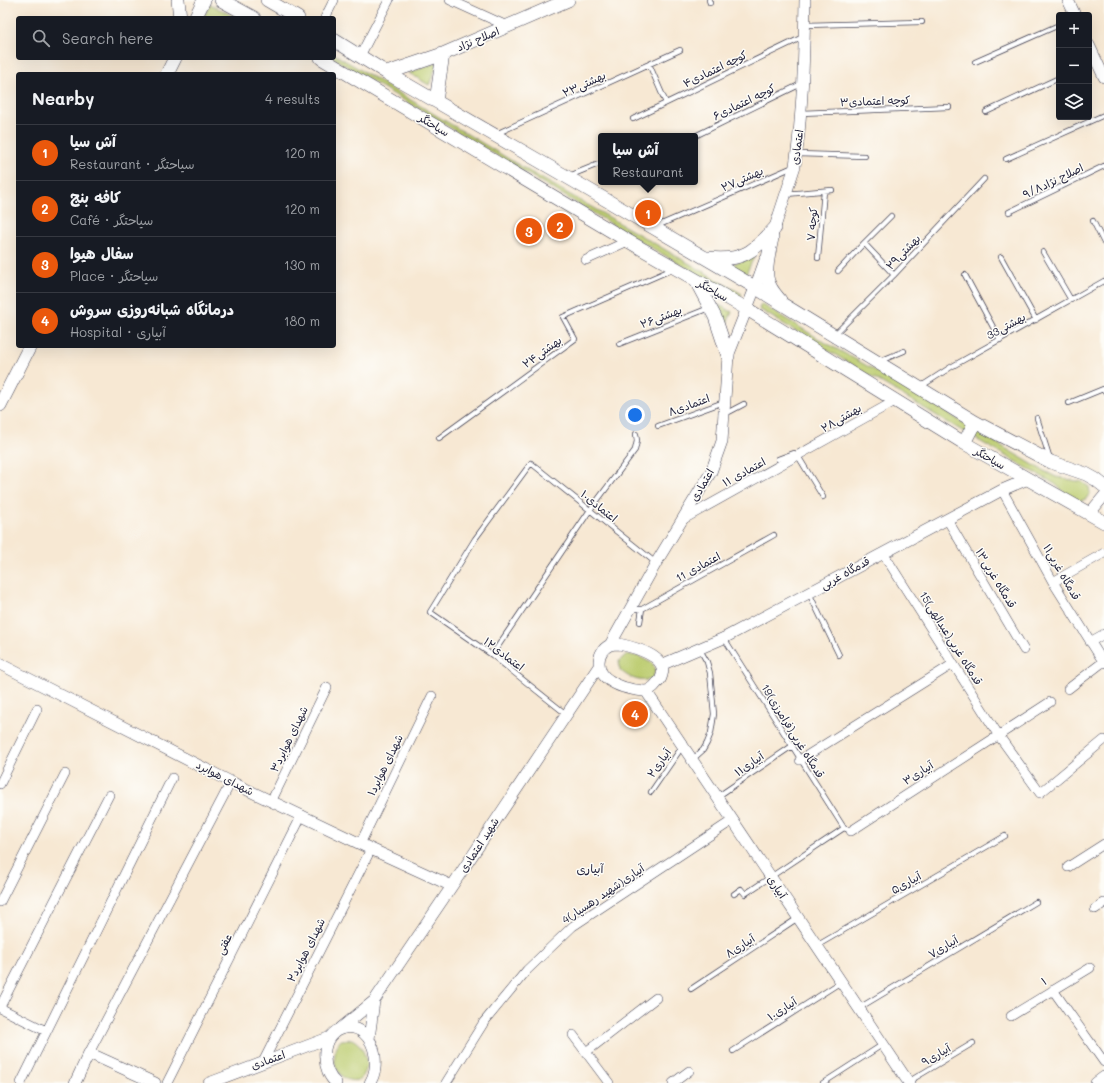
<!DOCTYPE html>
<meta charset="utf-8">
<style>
body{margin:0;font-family:Mali,"Playpen Sans Arabic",sans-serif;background:#242831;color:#f1f3f6}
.controls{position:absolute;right:12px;top:12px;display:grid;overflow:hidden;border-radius:4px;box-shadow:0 4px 16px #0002}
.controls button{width:36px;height:36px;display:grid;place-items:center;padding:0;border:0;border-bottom:1px solid #363941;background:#171b24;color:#f1f3f6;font:20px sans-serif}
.you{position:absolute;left:635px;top:415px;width:14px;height:14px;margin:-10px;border:3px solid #fff;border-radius:50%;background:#1a73e8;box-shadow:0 0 0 6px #1a73e833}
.badge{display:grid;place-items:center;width:26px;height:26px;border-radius:50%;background:#ea580c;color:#fff;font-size:13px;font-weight:700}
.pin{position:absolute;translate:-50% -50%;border:2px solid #fff;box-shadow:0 1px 4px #0006}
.popup{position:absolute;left:598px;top:133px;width:100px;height:52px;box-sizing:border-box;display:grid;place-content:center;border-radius:4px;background:#171b24;filter:drop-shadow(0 1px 3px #0005);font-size:13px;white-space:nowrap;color:#9ea1a6}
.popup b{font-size:15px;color:#f1f3f6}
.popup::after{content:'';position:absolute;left:50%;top:100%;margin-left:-8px;border:8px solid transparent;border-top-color:#171b24}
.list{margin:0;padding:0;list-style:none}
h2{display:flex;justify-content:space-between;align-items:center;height:52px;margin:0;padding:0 16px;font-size:17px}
h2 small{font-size:13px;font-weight:400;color:#9ea1a6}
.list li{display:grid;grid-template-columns:26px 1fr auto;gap:12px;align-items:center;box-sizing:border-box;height:56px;padding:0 16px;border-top:1px solid #363941}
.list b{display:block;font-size:15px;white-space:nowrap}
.list p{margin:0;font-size:13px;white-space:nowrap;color:#9ea1a6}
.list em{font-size:13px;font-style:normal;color:#9ea1a6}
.icon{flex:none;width:22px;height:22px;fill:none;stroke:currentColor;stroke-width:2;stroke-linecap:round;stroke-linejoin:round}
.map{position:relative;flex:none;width:1104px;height:1083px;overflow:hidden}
.search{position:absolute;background:#171b24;box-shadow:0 4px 16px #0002;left:16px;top:16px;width:320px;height:44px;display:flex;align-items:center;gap:10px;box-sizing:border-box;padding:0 14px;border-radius:4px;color:#9ea1a6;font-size:15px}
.panel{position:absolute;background:#171b24;box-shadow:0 4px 16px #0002;left:16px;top:72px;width:320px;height:276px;border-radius:4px}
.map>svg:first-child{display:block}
.green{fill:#bccc6e;stroke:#6f7754}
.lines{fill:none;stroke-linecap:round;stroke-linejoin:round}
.service-casing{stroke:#424052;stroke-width:6}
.minor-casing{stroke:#424052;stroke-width:10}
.tertiary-casing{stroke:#424052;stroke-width:12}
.secondary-casing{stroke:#424052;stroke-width:14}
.service{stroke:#fff;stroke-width:4.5}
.minor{stroke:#fff;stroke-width:9}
.tertiary{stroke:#fff;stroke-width:11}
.secondary{stroke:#fff;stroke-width:13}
.labels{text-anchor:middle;stroke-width:3;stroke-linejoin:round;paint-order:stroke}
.street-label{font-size:11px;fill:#22223b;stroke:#fdfcf7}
.neighbourhood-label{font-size:12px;fill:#22223b;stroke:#fdfcf7}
</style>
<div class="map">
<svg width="1104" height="1083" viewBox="0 0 1104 1083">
<rect width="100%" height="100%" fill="#fdfcf7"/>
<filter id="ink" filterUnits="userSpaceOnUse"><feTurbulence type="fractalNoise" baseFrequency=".025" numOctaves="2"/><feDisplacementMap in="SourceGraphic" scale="8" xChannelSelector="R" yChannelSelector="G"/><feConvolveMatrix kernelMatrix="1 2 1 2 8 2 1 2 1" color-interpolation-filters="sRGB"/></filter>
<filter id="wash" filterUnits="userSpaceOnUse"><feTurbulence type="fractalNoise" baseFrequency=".012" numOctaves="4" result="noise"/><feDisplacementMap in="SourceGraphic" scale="16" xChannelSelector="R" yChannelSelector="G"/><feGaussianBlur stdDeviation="0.9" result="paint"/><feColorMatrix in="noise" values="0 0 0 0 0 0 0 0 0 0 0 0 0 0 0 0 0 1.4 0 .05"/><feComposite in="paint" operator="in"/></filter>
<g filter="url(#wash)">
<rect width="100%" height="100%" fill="#f7e8d3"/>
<path class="green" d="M210 4 237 18H203Z
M334 54 532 173 607 216 742 294 739 298 652 248 333 58Z
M438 62 429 85 409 73Z
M754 257 746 274 729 265Z
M761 304 826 343 916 393 973 429 1042 470 1056 477 1082 482 1089 487 1090 493 1086 499 1079 501 1070 497 1055 484 969 435 759 309Z
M719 305 732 312 725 328Z
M627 654 640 657 653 664 655 672 652 679C640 683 629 678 620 670L619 661Z
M352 1039C361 1044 363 1050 366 1059 367 1064 367 1069 364 1074 361 1083 346 1082 341 1075 332 1065 333 1049 341 1040Z"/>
</g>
<g filter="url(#ink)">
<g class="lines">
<g class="service-casing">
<path id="service" d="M709 0 710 3
M805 25 922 22
M975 62 1059 25
M649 64 666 103
M986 112 1059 78
M801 113 949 107
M633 119 803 37
M496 134 680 50
M695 136 801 84
M797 154 865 156
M1006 159 1104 115
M569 176 601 163
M786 194 832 190
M1009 212 1104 166
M1093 221 1104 243
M657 226 793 167
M864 243 891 216
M1043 252 1071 300
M1001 257 1036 320
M818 258 824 191
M838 271 864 243 894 275
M965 275 1000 340
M834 335 894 275 984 179
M619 344 709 308
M880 361 904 351
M920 387 951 367 1104 281
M1069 403 1103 389 1104 391
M725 414 744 404
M1037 418 1050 459
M658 426 724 402
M439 438 575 339 563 317 673 269
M798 456 823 497
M778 459 794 453
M809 593 839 655
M631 609H642L774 535
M640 622 642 609
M724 638 844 828 851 831
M492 655 590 510 635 450 637 441 636 434
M566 714 492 655 430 612 475 539 531 463 656 563
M693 759 703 750 707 743 711 733 714 714 710 673 707 662 699 648
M651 792 682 747
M717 797 792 746
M734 894 741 889 745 894 844 828
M818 945 1005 836
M691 989 798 918
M859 1008 1036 902
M733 1051 841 982
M908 1082 973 1043
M823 1083 882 1045"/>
</g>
<g class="minor-casing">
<path id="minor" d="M450 0 507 26
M325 18 334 0
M360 56 389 0
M586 260 628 241
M1002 490 1053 582 1104 663
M947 519 1024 650
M682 520 895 401
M883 553 999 736 1040 793 1104 740
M1053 582 1104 553
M1090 642 1104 634
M1068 689 1103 662
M800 760 953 664
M0 784 37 709
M271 802 327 687
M851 831 1050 702
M360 844 432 696
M1068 867 1104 844
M0 902 65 774
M1095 909 1104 903
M1053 990 1104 1062
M0 1007 109 795
M0 1008 46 1031
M1011 1016 1090 968
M573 1035 609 1083
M586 1052 656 998
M89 1053 231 782
M263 1062 371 849
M21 1083 172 778
M167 1083 302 815
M446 1083 484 1022 527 970 573 926 733 820
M673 1083 689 1071"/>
</g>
<g class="tertiary-casing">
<path id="tertiary" d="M1068 0 1075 15
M1089 45 1104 77
M772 236 795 166C803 111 804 55 805 0
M1089 514 1104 496
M619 644C633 647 668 656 662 675 661 679 660 681 657 683 654 687 650 691 644 691 633 690 618 687 609 680 596 672 595 652 610 645 613 644 617 644 619 644Z
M610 645 656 563 711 472 722 441 728 356 755 288 765 260
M0 664 231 782 371 849 452 886
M661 665 724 638 1002 490 1028 479
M646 691 909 1083
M341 1028 374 1001 452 886 599 666
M369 1039 374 1001
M75 1083 89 1053 155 1083
M209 1083 328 1038
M336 1083C329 1077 325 1067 325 1058 321 1022 369 1014 375 1056 376 1067 375 1074 370 1083
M1096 1083 1104 1077"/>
</g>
<g class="secondary-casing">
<path id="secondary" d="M178 0 180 18
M221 0 254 18
M267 0 298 18
M195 18 204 0
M334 40 387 73 567 177 748 283 975 422 1051 462 1086 474 1095 479 1104 486
M321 58 628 241 747 309 964 443 1104 522
M387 73 443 54 568 0
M167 74 175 58
M436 101 443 54
M772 238C770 249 764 271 768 281 770 289 775 294 780 300
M708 258C742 262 753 252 775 228
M696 281 715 317 728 356
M0 405 30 346
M964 443 975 422"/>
</g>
<use href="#service" class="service"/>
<use href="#minor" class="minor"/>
<use href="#tertiary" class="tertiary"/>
<use href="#secondary" class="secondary"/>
</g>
</g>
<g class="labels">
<g class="street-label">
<text transform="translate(478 39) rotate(-23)" y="4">اصلاح نژاد</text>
<text transform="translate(715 69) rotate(-26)" y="4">کوچه اعتمادی۴</text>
<text transform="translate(584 84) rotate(-25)" y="4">۲۳بهشتی</text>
<text transform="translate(875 101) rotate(-2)" y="4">کوچه اعتمادی۳</text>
<text transform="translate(744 102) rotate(-26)" y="4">کوچه اعتمادی۶</text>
<text transform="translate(434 125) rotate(31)" y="4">سیاحتگر</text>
<text transform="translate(797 147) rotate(-82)" y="4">اعتمادی</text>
<text transform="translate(742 179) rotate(-24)" y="4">۲۷بهشتی</text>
<text transform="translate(1053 181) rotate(-26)" y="4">اصلاح نژاد۹/۸</text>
<text transform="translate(812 224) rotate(-85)" y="4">کوچه ۷</text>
<text transform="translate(903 252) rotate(-46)" y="4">۲۹بهشتی</text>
<text transform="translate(713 290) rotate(30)" y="4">سیاحتگر</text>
<text transform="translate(661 317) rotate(-21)" y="4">۲۶بهشتی</text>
<text transform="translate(1006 326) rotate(-29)" y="4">33بهشتی</text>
<text transform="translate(542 352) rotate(-36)" y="4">۲۴بهشتی</text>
<text transform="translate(689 405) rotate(-20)" y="4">اعتمادی۸</text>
<text transform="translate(841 418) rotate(-30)" y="4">۲۸بهشتی</text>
<text transform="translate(990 458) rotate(30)" y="4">سیاحتگر</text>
<text transform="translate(744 472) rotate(-29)" y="4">۱۱ اعتمادی</text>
<text transform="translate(702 485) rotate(-60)" y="4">اعتمادی</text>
<text transform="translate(599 506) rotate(39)" y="4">اعتمادی۱۰</text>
<text transform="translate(698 567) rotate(-29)" y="4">11 اعتمادی</text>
<text transform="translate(1062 572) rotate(60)" y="4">قدمگاه غربی۱۱</text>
<text transform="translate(845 573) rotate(-29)" y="4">قدمگاه غربی</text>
<text transform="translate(996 578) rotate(59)" y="4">قدمگاه غربی۱۳</text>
<text transform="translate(951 638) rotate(58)" y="4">15قدمگاه غربی(عبدالهی)</text>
<text transform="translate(504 654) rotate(37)" y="4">اعتمادی۱۲</text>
<text transform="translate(793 731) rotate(58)" y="4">19قدمگاه غربی(فرامرزی)</text>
<text transform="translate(289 739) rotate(-64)" y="4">۳شهدای هوابرد</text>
<text transform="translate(659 763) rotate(-55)" y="4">آبیاری۲</text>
<text transform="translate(749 764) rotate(-35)" y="4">آبیاری۱۱</text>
<text transform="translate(385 765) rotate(-64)" y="4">شهدای هوابرد۱</text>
<text transform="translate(918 773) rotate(-33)" y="4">آبیاری۳</text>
<text transform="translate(225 778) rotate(27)" y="4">شهدای هوابرد</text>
<text transform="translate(479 845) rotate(-57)" y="4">شهید اعتمادی</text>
<text transform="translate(906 883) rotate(-30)" y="4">آبیاری۵</text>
<text transform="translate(777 887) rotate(56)" y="4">آبیاری</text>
<text transform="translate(603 894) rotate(-34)" y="4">4آبیاری(شهید رهسپار)</text>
<text transform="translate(224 944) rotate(-63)" y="4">عفتی</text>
<text transform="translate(740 946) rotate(-33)" y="4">آبیاری۸</text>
<text transform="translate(943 947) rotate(-31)" y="4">آبیاری۷</text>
<text transform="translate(306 950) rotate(-63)" y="4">شهدای هوابرد۲</text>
<text transform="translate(1044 981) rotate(-31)" y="4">۱</text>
<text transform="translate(782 1009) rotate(-33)" y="4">آبیاری۱۰</text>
<text transform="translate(936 1055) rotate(-31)" y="4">آبیاری۹</text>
<text transform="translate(268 1060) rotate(-20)" y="4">اعتمادی</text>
</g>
<g class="neighbourhood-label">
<text x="590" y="873">آبیاری</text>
</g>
</g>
</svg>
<div class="controls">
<button>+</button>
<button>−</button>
<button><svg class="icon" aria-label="layers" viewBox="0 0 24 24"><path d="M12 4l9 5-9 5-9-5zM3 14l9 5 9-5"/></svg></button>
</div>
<div class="you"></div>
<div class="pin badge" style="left:648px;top:213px">1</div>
<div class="popup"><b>آش سیا</b>Restaurant</div>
<div class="pin badge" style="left:560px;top:226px">2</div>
<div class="pin badge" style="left:529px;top:231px">3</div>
<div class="pin badge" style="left:635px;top:714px">4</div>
<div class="search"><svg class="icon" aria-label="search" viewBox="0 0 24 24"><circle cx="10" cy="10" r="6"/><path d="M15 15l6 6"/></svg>Search here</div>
<section class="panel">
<h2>Nearby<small>4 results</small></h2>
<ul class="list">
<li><span class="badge">1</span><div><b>آش سیا</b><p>Restaurant · سیاحتگر</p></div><em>120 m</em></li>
<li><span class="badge">2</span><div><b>کافه بنج</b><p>Café · سیاحتگر</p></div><em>120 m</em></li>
<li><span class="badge">3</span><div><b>سفال هیوا</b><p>Place · سیاحتگر</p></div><em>130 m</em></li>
<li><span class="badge">4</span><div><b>درمانگاه شبانه‌روزی سروش</b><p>Hospital · آبیاری</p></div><em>180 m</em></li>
</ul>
</section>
</div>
